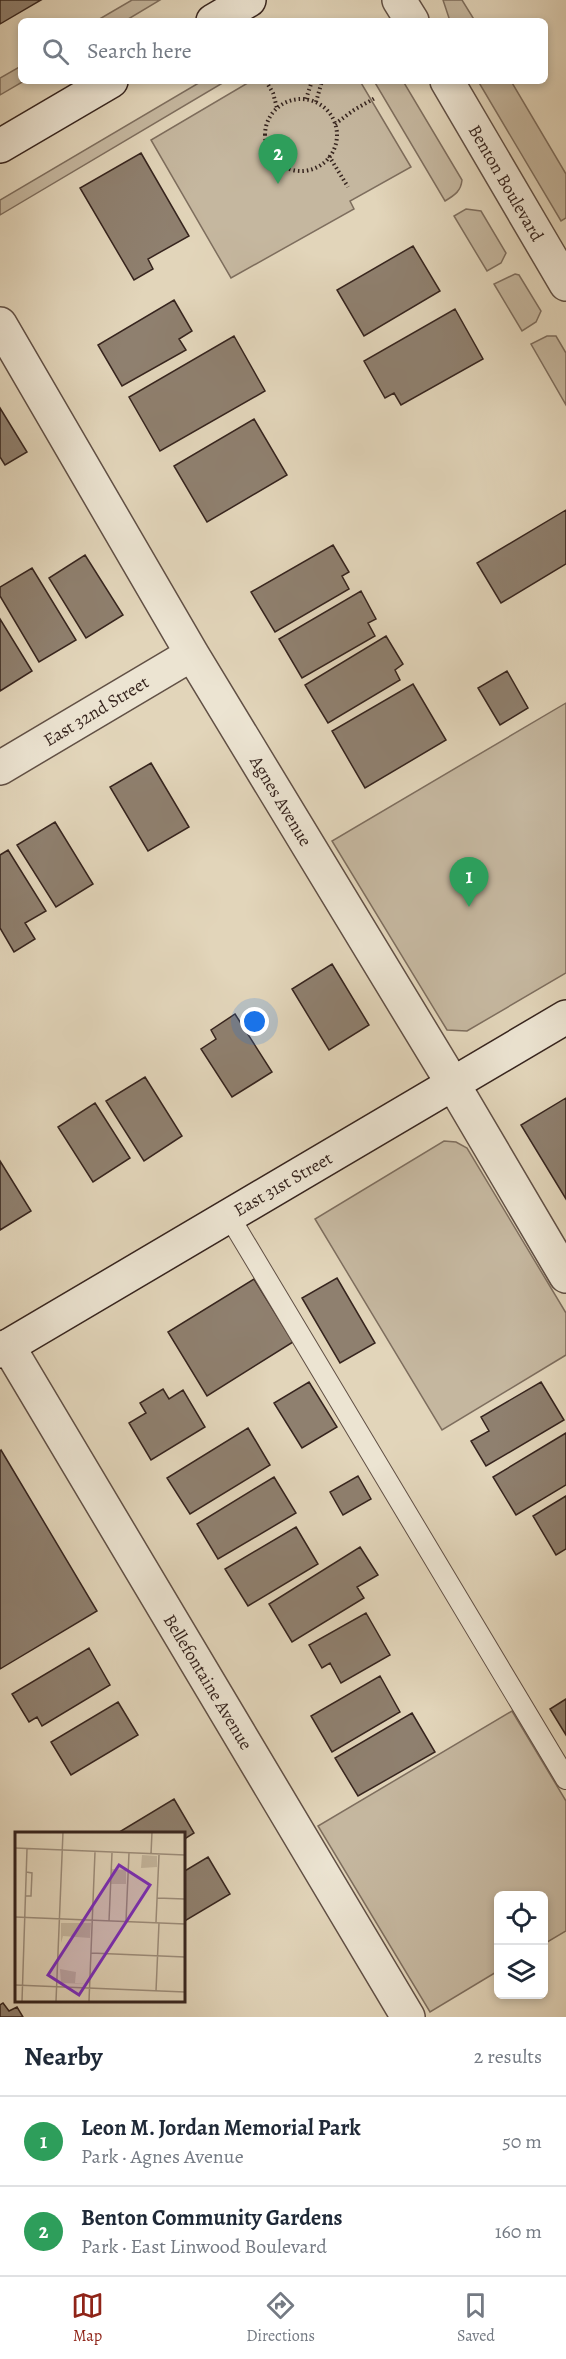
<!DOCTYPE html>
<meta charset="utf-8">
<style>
body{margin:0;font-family:Alegreya,serif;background:#f6f6f7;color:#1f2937}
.controls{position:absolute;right:18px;bottom:18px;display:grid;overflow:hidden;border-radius:9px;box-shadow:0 3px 9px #0003}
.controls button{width:54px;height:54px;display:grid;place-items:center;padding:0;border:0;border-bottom:2px solid #e0e1e3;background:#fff;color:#1f2937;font:30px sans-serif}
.you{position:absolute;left:255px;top:1022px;width:21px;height:21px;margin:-15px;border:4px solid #fff;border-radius:50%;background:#1a73e8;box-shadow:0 0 0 9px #1a73e833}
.badge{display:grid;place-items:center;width:39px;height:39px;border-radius:50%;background:#8f2418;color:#fff;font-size:20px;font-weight:700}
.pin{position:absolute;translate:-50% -50px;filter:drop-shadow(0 2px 3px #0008)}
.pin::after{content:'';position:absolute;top:32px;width:21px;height:18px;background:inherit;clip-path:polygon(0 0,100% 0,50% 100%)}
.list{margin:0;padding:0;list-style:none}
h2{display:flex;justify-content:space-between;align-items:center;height:78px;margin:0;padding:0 24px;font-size:26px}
h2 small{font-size:20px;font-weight:400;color:#747a83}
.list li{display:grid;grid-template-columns:39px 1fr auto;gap:18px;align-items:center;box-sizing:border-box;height:90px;padding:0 24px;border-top:2px solid #e0e1e3}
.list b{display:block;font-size:22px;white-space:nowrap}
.list p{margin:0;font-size:20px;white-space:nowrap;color:#747a83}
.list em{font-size:20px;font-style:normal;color:#747a83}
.icon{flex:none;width:33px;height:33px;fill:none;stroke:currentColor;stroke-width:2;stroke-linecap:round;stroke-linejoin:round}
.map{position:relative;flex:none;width:566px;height:2017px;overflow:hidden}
.search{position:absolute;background:#fff;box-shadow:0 3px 9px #0003;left:18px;right:18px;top:18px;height:66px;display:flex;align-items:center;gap:15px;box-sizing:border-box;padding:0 21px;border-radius:9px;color:#747a83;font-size:22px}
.sheet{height:258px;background:#fff}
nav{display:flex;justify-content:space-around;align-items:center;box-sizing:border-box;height:84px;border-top:2px solid #e0e1e3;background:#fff;font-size:16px;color:#747a83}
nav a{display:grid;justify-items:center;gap:3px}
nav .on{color:#8f2418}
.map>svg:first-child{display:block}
.green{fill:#c5b79f;stroke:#7e6e5e;stroke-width:1.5}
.building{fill:#8f806f;stroke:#36241e;stroke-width:1.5}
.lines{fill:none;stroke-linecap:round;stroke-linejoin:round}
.service-casing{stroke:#615045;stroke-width:22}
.minor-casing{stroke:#615045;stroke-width:36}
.tertiary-casing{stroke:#615045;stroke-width:36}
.secondary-casing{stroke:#36241e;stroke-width:36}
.path{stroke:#36241e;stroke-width:4;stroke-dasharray:1.5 3;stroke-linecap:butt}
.service{stroke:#ece4d2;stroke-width:20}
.minor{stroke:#ece4d2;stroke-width:33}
.tertiary{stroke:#ece4d2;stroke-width:33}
.secondary{stroke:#ece4d2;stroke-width:33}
.labels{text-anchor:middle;stroke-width:5;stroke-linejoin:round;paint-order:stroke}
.street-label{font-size:18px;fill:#36241e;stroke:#ece4d2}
.inset-road{fill:none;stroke:#9d8e7c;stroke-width:1.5}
.view{fill:#7b2cbf;fill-opacity:0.15;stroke:#7b2cbf;stroke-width:3}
.inset-edge{fill:none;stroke:#36241e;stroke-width:3}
</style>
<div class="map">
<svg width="566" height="2017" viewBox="0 0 566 2017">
<rect width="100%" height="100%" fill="#e2d5ba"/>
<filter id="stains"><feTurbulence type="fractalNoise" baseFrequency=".00333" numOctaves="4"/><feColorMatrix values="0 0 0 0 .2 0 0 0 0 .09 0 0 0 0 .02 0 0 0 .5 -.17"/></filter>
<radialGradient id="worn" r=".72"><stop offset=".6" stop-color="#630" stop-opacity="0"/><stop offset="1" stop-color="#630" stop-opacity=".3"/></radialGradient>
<path class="green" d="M132 0H160L125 21H96Z
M443 0H462L475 21H450Z
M21 66V81H24L0 95V78Z
M202 81H226L0 215V200Z
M251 81H360L411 167 350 201 354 209 231 278 151 140Z
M374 81H403L462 180C461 191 455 195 445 201Z
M478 81H511L566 174V218L561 221Z
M466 209 481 211 506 253 501 263 487 271 454 216Z
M515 274 519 275 541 311 536 322 522 331 494 284Z
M547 336H556L566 353V405L531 344Z
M566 703V973L467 1031 447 1030 332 841Z
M444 1141 456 1142 467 1148 566 1313V1355L442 1430 315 1219Z
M512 1711 566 1801V1931L544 1944V1896H498V1971L430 2012 318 1826Z"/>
<path class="building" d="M0 0H41L0 24Z
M141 153 189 236 148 259 153 269 134 280 80 188Z
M413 246 440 291 364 336 337 290Z
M174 300 192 331 179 339 186 350 122 386 98 345Z
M455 309 483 359 401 405 394 393 385 398 364 361Z
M234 336 265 391 160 451 129 397Z
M0 408 27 452 5 465 0 457Z
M254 419 287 475 207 522 174 466Z
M566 510V564L501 603 477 563Z
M333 545 349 572 342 576 349 589 275 632 251 592Z
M85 555 123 615 86 638 49 578Z
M32 568 76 640 39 662 0 596V587Z
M361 591 376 619 368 623 375 636 302 678 279 639Z
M0 619 32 671 0 691Z
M386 636 403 664 395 670 400 680 328 723 305 685Z
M507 671 528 708 500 725 478 688Z
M413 684 446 740 365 788 332 731Z
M151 763 189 827 148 851 110 787Z
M55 822 93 884 56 907 17 845Z
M8 850 46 911 25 923 35 939 14 952 0 928V855Z
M332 964 369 1025 329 1050 292 989Z
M235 1014 272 1072 232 1097 201 1049 216 1039 211 1030Z
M145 1077 182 1136 144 1161 106 1101Z
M566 1098V1199L521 1125Z
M95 1103 130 1158 93 1182 58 1127Z
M0 1161 31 1211 0 1230Z
M337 1278 375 1343 340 1363 302 1298Z
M254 1279 293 1342 207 1396 168 1332Z
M309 1382 337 1427 302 1448 274 1403Z
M541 1382 564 1420 486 1466 471 1441 489 1431 481 1417Z
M163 1389 169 1399 183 1390 205 1427 151 1460 129 1423 146 1413 140 1403Z
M248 1428 270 1465 190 1514 167 1478Z
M566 1433V1485L516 1515 493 1477Z
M1 1450 97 1611 0 1669V1451Z
M358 1476 371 1499 343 1515 330 1492Z
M274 1477 296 1513 218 1559 197 1524Z
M566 1496V1549L556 1555 533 1516Z
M296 1527 318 1564 248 1606 225 1569Z
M360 1547 378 1575 357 1587 364 1598 292 1642 269 1604Z
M366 1613 390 1655 341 1683 330 1663 322 1668 309 1645Z
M89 1648 110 1685 42 1726 37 1717 29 1722 12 1694Z
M380 1676 400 1712 332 1752 311 1716Z
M566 1699V1735L550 1709Z
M118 1702 138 1735 71 1775 51 1742Z
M412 1713 435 1752 358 1796 335 1758Z
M174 1799 194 1833 183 1840V1834H116Z
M208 1857 230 1894 183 1922V1872Z
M3 2003 9 2011 17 2007 23 2017H0V2005Z"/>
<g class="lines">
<g class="service-casing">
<path id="service" d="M229 1216 566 1779"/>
</g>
<g class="minor-casing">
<path id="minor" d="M0 324 192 654 453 1084 566 1276
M0 768 192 654
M8 1346 408 2017"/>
</g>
<g class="tertiary-casing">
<path id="tertiary" d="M399 0 412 21
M447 81 566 284"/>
</g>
<g class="secondary-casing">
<path id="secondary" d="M213 21 249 0
M0 146 111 81
M0 1351 566 1017"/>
</g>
<path class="path" d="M266 81 273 93 277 108
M306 99 312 81
M265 135a36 36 0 1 1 72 0a36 36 0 1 1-72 0Z
M316 102 322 81
M335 124 354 110 375 98
M329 156 348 187"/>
<use href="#service" class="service"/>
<use href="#minor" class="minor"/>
<use href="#tertiary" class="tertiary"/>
<use href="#secondary" class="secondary"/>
</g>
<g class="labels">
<g class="street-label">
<text transform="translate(506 183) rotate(60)" y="6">Benton Boulevard</text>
<text transform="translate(96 711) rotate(-31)" y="6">East 32nd Street</text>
<text transform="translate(281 801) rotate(59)" y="6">Agnes Avenue</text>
<text transform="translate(283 1184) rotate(-30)" y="6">East 31st Street</text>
<text transform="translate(208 1682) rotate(59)" y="6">Bellefontaine Avenue</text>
</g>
</g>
<g transform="translate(15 1832)">
<rect width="170" height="170" fill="#e2d5ba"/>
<path d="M127 23 142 24V35L126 36ZM97 37 111 38V52H96ZM46 91H76L75 106 48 104 46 111ZM45 137 61 140 60 151 72 152 46 151Z" fill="#c5b79f"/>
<path class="inset-road" d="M0 16 170 23M136 22 137 0M10 64H16L17 41 11 40M142 66 170 67M0 85 170 92M94 89 97 21M111 89 114 21M141 90 144 23M76 121 170 125M0 153 170 160M141 159 144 91M7 169 12 17M41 169 48 0M74 169 80 20"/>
<path class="view" d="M104 33 135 53 64 163 33 143Z"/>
<rect width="170" height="170" class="inset-edge"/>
</g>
<rect width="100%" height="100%" filter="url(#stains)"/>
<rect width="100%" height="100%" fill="url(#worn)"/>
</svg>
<div class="controls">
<button><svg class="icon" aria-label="locate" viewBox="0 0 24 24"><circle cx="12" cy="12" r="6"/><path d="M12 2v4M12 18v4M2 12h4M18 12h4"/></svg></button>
<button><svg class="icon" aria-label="layers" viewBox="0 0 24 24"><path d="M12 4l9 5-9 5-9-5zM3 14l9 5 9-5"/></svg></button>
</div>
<div class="you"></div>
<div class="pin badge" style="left:469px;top:907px;background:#2e9e5b">1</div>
<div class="pin badge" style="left:278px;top:184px;background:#2e9e5b">2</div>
<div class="search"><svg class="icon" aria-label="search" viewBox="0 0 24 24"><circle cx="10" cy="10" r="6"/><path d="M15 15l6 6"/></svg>Search here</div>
</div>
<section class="sheet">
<h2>Nearby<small>2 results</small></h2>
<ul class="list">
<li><span class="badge" style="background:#2e9e5b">1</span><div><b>Leon M. Jordan Memorial Park</b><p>Park · Agnes Avenue</p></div><em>50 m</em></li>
<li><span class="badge" style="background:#2e9e5b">2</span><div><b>Benton Community Gardens</b><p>Park · East Linwood Boulevard</p></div><em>160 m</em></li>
</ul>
</section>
<nav>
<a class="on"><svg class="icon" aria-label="map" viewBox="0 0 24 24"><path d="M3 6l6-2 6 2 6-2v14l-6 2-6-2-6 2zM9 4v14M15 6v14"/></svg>Map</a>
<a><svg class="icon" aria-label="directions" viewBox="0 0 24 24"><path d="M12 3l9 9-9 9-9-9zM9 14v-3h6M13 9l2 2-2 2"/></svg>Directions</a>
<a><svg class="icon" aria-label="saved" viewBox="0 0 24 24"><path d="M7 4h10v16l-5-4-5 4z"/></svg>Saved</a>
</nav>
